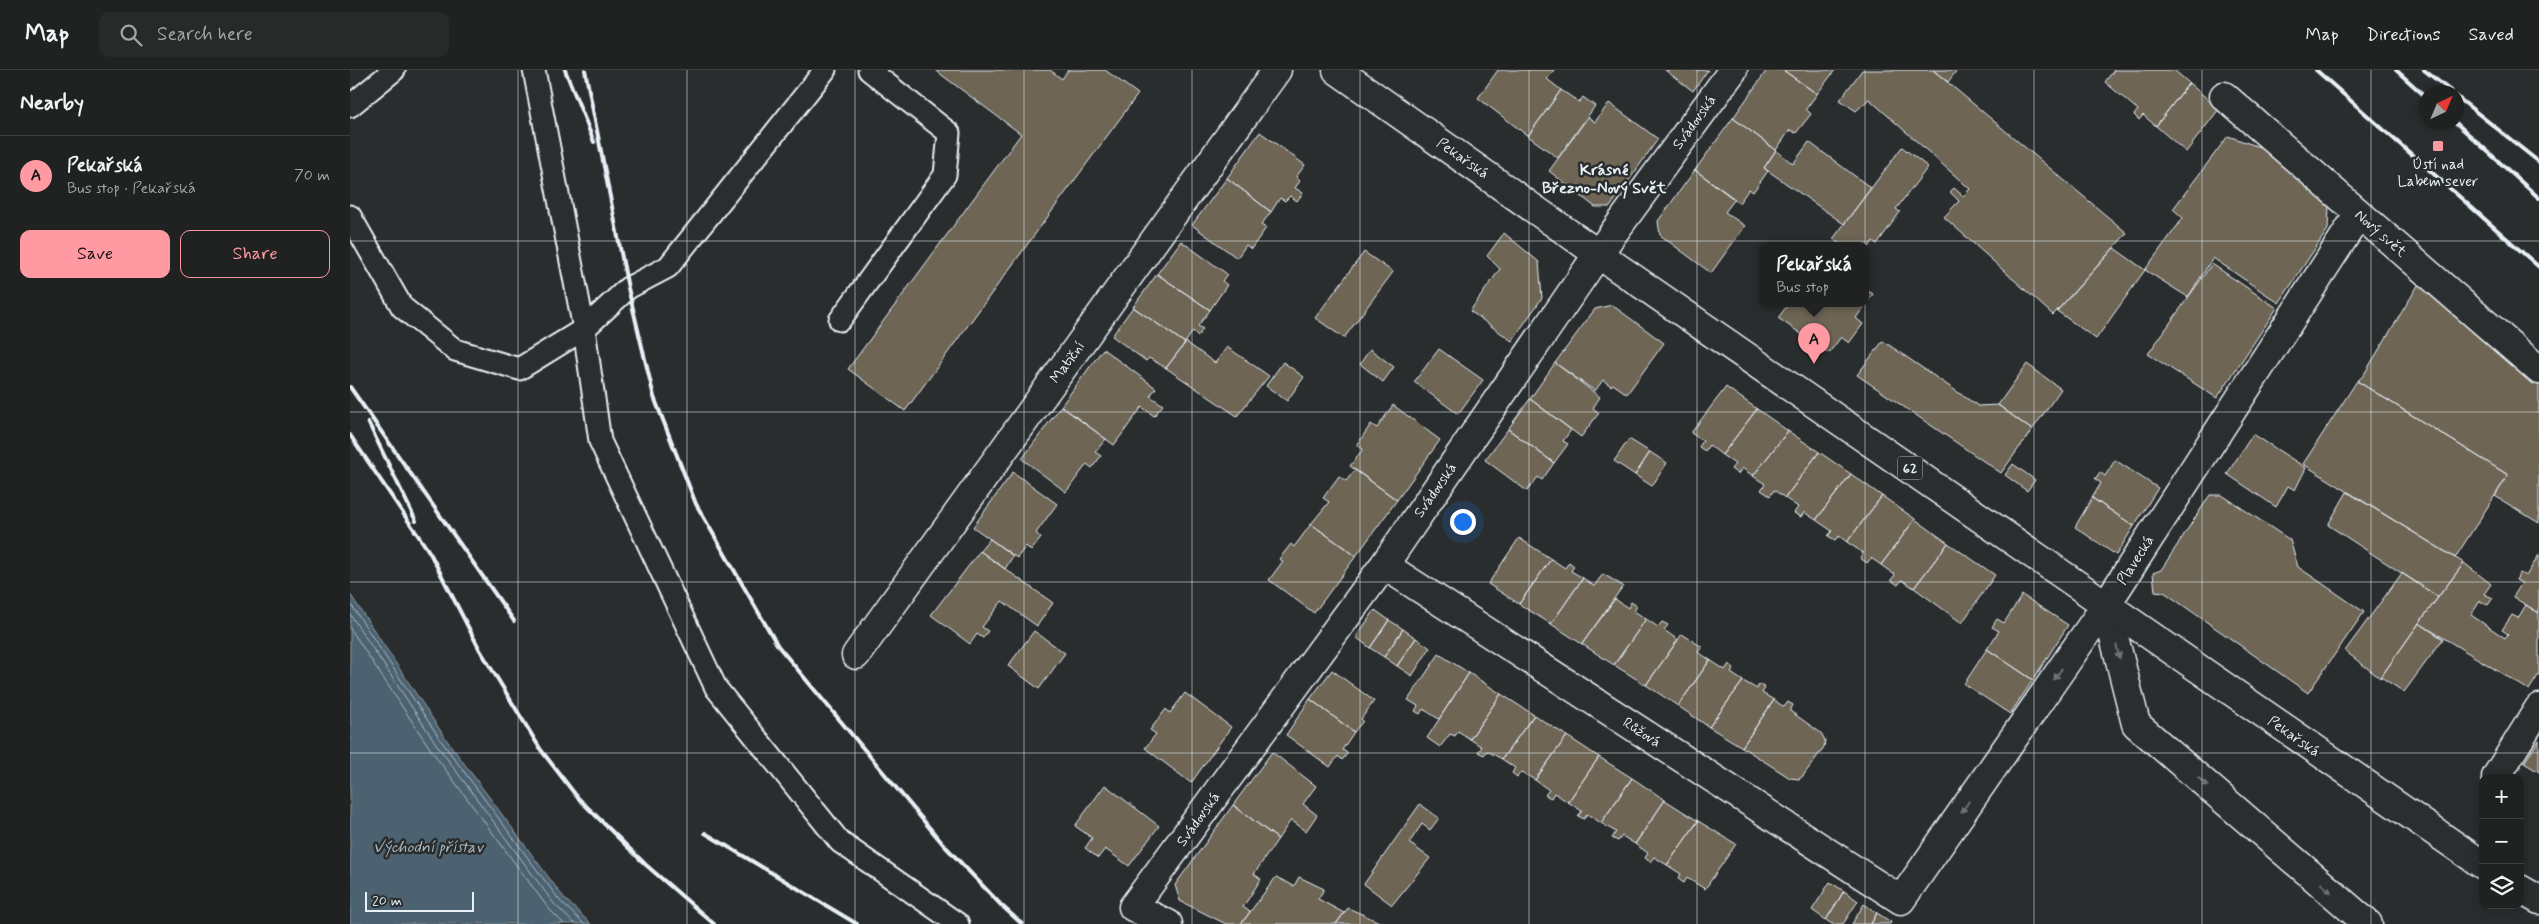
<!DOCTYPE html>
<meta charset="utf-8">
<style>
body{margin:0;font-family:Mynerve,sans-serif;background:#282a2a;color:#f1f3f6}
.controls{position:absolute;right:15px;bottom:15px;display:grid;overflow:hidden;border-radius:10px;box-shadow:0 2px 12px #0003}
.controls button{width:45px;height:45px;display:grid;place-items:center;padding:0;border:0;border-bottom:1px solid #3d3f40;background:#202222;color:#f1f3f6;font:25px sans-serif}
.compass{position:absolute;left:2069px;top:15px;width:45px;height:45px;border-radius:50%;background:#202222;box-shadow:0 2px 12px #0003;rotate:44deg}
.scale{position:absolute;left:15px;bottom:12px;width:109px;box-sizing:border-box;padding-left:5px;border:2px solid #e8f1f8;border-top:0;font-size:14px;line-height:18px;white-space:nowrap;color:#e8f1f8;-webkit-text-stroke:4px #2a2d2e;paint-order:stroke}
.you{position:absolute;left:1112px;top:451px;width:18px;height:18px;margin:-12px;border:4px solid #fff;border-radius:50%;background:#1a73e8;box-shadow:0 0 0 8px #1a73e833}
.badge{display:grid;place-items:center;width:32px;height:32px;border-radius:50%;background:#ff9aa2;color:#111;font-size:16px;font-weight:700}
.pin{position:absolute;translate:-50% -41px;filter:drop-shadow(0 1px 2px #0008)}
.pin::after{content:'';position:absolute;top:26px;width:18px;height:15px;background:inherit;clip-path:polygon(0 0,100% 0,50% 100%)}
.popup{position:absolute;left:1409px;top:172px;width:110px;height:65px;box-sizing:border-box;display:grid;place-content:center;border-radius:10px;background:#202222;filter:drop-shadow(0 1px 4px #0005);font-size:16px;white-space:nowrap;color:#a2a4a5}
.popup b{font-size:19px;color:#f1f3f6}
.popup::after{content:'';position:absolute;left:50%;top:100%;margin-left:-10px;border:10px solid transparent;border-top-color:#202222}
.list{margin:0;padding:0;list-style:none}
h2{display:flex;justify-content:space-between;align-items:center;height:65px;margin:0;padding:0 20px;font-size:21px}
h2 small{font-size:16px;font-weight:400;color:#a2a4a5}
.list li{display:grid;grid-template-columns:32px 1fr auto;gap:15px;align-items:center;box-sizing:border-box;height:80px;padding:0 20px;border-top:1px solid #3d3f40}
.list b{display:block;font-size:19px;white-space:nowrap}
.list p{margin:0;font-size:16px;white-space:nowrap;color:#a2a4a5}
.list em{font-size:16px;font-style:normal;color:#a2a4a5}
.actions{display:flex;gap:10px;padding:15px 20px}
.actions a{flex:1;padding:11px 0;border:1px solid #ff9aa2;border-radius:10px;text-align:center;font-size:18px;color:#ff9aa2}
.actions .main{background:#ff9aa2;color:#111}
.icon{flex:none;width:28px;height:28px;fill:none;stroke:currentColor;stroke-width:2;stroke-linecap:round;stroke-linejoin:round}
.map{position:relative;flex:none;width:2189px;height:854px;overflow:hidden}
header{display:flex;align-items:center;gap:30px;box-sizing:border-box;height:70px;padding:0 25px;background:#202222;border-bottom:1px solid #3d3f40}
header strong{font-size:24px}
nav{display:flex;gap:28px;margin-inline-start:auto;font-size:18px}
.search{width:350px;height:45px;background:#282a2a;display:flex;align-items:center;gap:12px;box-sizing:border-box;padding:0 18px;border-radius:10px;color:#a2a4a5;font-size:19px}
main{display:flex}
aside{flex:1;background:#202222}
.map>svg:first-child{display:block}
.water{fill:#4e6271;stroke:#8c9ba7}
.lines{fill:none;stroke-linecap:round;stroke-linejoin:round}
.shore{stroke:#aab8c2;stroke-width:1}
.building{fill:#6e6555;stroke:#e8f1f8}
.service-casing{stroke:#e8f1f8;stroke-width:25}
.minor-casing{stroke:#e8f1f8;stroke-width:31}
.primary-casing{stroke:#e8f1f8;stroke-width:31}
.service{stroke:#2a2d2e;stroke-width:21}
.minor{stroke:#2a2d2e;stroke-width:28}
.primary{stroke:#2a2d2e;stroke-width:28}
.rail{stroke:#e8f1f8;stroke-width:4}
.oneway{fill:#6c7275}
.grid{fill:none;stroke:#e8f1f8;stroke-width:1;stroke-opacity:0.55}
.poi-dot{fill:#ff9aa2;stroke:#2a2d2e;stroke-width:2}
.labels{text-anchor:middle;stroke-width:5;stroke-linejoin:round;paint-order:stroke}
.shield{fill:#2a2d2e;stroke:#afb6bb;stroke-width:1}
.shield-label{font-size:14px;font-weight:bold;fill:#e8f1f8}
.street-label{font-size:15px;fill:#e8f1f8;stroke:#2a2d2e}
.poi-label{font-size:15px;fill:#e8f1f8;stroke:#2a2d2e}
.neighbourhood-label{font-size:16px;font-weight:bold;fill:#e8f1f8;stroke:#2a2d2e}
.water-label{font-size:16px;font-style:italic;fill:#aab8c2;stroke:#2a2d2e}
</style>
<header>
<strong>Map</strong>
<div class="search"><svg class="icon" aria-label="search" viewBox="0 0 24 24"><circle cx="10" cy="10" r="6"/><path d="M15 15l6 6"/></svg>Search here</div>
<nav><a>Map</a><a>Directions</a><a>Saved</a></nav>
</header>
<main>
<aside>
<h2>Nearby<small></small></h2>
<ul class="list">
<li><span class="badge">A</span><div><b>Pekařská</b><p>Bus stop · Pekařská</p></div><em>70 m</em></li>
</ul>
<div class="actions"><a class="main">Save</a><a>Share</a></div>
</aside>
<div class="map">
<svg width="2189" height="854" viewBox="0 0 2189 854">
<rect width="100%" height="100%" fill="#2a2d2e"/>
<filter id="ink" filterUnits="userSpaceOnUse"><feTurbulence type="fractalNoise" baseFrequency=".02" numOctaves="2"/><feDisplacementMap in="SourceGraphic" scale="10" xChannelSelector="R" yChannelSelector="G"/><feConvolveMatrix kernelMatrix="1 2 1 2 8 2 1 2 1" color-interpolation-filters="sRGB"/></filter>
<g filter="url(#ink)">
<path class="water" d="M0 524 96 669 214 828 241 854H0Z"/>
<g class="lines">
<path class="shore" d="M0 533 92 672 210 831 234 854
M0 544 87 675 205 835 225 854
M0 558 81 680 199 839 214 854"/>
</g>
<path class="building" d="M585 0H700L712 9 718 0H755L788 24 555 341 498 299 671 64Z
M1148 0H1204L1197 9 1211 20 1178 66 1128 28Z
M1315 0H1358L1343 21Z
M1417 0H1433L1467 24 1456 39 1461 44 1446 63 1440 60 1426 80 1383 48Z
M1433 0H1485L1467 24Z
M1512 0H1583L1777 163 1703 245 1594 147 1609 131 1600 122 1604 118 1613 126 1620 119 1519 29 1506 41 1490 30Z
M1583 0H1607L1598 12Z
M1764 0H1824L1839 13 1806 56 1793 45 1789 50 1784 45 1788 40 1755 12Z
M1839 13 1869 39 1836 82 1806 56Z
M1211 20 1229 32 1233 27 1245 36 1208 88 1178 66Z
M1259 33 1308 69 1260 137H1245L1199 101 1238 47 1245 52Z
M1383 48 1426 80 1414 98 1418 101 1403 122 1399 119 1389 133 1345 100Z
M910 62 955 95 946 107 950 111 945 118 953 123 947 131 940 126 935 131 930 128 921 142 877 108Z
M1878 66 1915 79 1979 135 1978 159 1929 233 1863 188 1838 227 1795 200 1833 148 1823 139Z
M1459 72 1521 118 1494 154 1414 98 1426 80 1443 94Z
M1552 77 1578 97 1546 139 1550 142 1527 174 1523 171 1515 183V175H1491L1483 169Z
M1345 100 1385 129 1375 142 1395 156 1361 203 1310 165 1308 151Z
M877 108 921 142 911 155 916 158 901 179 896 175 887 188 842 155Z
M1154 163 1189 192 1192 228 1162 271 1120 241 1150 199 1137 186Z
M831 171 877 204 872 211 877 215 860 240 807 204Z
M1764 178 1795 200 1746 269 1707 241Z
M1014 182 1043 202 994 268 965 248Z
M1862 194 1927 238 1867 328 1798 284Z
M807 204 860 240 848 256 853 259 848 266 843 261 835 273 783 237Z
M2070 212 2189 314V453L2145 426 2158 405 2007 311 2013 306Z
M1515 219 1523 224 1506 248 1513 254 1499 273 1491 267 1479 283 1428 248 1439 233H1515Z
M1262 235 1314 273 1277 324 1263 314 1261 316 1253 310 1245 321 1205 293 1245 239Z
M783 237 835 273 816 298 799 288 796 291 762 266Z
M1533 271 1628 336 1648 335 1682 360 1651 403 1507 305Z
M836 272 865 293 877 277 919 306 887 346 816 298Z
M753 279 806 318 800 326 813 335 804 346 792 337 764 375 711 336Z
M1020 279 1044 297 1033 312 1010 294Z
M1089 279 1133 310 1108 344 1064 312Z
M933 292 954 307 937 331 916 316Z
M1205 293 1250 327 1243 338 1249 343 1231 367 1180 329Z
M1677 294 1711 319 1682 360 1648 335Z
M2007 311 2158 405 2105 488 1953 394Z
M1376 317 1407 339 1372 385 1359 375 1355 381 1349 377 1353 371 1341 363Z
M1180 329 1221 360 1213 371 1218 374 1204 393 1158 359Z
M1043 335 1090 370 1047 430 1000 396 1013 379 1007 375 1021 354 1027 358Z
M711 336 756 369 745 382 751 386 742 398 737 394 716 422 672 389Z
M1407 339 1438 361 1403 406 1392 398 1388 404 1381 399 1385 394 1372 385Z
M1158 359 1204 393 1192 410 1188 407 1177 421 1135 390Z
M1438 361 1469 382 1435 428 1424 420 1420 426 1411 420 1415 414 1403 406Z
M1903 364 1956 398 1945 420 1938 416 1926 437 1877 404Z
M1279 369 1300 382 1285 405 1264 391Z
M1300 382 1317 393 1302 416 1285 405Z
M1469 382 1501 404 1466 450 1454 442 1451 447 1444 443 1448 437 1435 428Z
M1765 390 1808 418 1784 456 1742 428 1751 413 1745 409 1750 402 1755 406Z
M1663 394 1685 410 1677 421 1655 405Z
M1005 400 1047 430 1006 486 961 454 979 432 973 428 989 406 996 411Z
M663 402 707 434 686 463 691 468 681 481 676 476 667 488 623 457Z
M1501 404 1532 426 1497 472 1489 466 1485 470 1478 466 1482 461 1466 450Z
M1997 422 2114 493 2088 527 1978 455Z
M1860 425H1872L1940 470 1948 497 2014 542 1958 623 1814 522 1805 521 1803 503 1811 500Z
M1532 426 1565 449 1531 495 1521 488 1517 493 1510 488 1513 483 1497 472Z
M1742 428 1784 456 1766 485 1725 457Z
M1565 449 1598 473 1564 518 1552 510 1548 515 1541 510 1545 505 1531 495Z
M961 454 1006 486 964 543 919 510 933 491 929 489 941 474 944 477Z
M1169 468 1201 489 1169 534 1138 514Z
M640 469 663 486 655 499 630 481Z
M1598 473 1645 505 1612 553 1564 518Z
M630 481 703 533 687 556 652 531 632 557 638 561 633 568 627 564 620 574 581 545Z
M2189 485V543L2163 527 2172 513 2166 510 2170 503 2176 506Z
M1201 489 1215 498 1219 492 1224 496 1221 501 1233 508 1201 554 1169 534Z
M2114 493 2141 514 2134 524 2143 528 2138 535 2130 531 2121 545 2155 568 2158 564 2152 560 2162 545 2168 548 2176 535 2189 543V604L2179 620 2069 553Z
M2052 503 2088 527 2030 608 1995 581Z
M1253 504 1273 516 1232 574 1201 554 1233 508 1244 516Z
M1672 525 1718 555 1683 610 1637 579 1649 561 1642 557 1647 549 1654 553Z
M1265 529 1278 538 1281 532 1287 536 1284 541 1296 549 1264 595 1232 574Z
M1025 540 1039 550 1020 578 1006 567Z
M1296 549 1308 557 1312 552 1318 555 1314 560 1328 570 1296 615 1264 595Z
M1039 550 1053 559 1034 587 1020 578Z
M2069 553 2093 569 2054 622 2031 607Z
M1053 559 1066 568 1047 596 1034 587Z
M684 561 715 583 689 619 658 596Z
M1332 564 1352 577 1348 582 1360 590 1328 636 1296 615Z
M1066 568 1080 578 1062 606 1047 596Z
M1637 579 1683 610 1660 644 1614 614Z
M1089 584 1119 603 1089 649 1073 639 1070 644 1065 641 1068 636 1058 630Z
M1360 590 1375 600 1379 594 1384 598 1381 603 1393 611 1359 657 1328 636Z
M982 600 1024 631 1011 649 1013 651 1004 662 960 629Z
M1119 603 1151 624 1120 669 1108 661 1105 666 1100 664 1090 677 1077 668Z
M1393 611 1407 619 1409 614 1415 618 1412 623 1424 630 1392 677 1359 657Z
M835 623 881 657 841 713 795 678 806 664 800 660 816 639 820 643Z
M1151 624 1184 645 1152 689 1137 681 1134 685 1128 682 1132 677 1120 669Z
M960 629 1004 662 992 680 998 683 992 690 988 686 980 697 936 665Z
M1424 630 1434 637 1438 632 1443 635 1440 641 1471 663 1475 670 1474 677 1453 706 1449 709 1440 708 1392 677Z
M1184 645 1217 666 1185 710 1171 702 1167 707 1162 703 1165 698 1152 689Z
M1217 666 1249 687 1218 732 1204 723 1201 728 1195 725 1199 720 1185 710Z
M2189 670V702L2174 693Z
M922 682 966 716 953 734 967 745 956 761 941 750 928 769 883 735Z
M1249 687 1282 708 1251 753 1237 744 1234 749 1228 746 1232 741 1218 732Z
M1282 708 1315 730 1285 774 1272 766 1268 771 1262 768 1266 762 1251 753Z
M755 715 809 756 779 796 755 779 748 788 735 778 742 768 725 756Z
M1315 730 1348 751 1317 795 1304 787 1300 792 1295 788 1298 783 1285 774Z
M1070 734 1089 748 1080 760 1072 754 1059 773 1080 788 1042 835 1014 814Z
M883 735 928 769 904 804 911 809 893 837 900 842 891 854H876L830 831 825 815Z
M1348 751 1386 774 1355 819 1337 808 1334 813 1328 809 1331 804 1317 795Z
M926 807 944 816 949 807 974 819 968 829 994 843 986 854H891Z
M1480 812 1494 821 1476 850 1462 840Z
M1494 821 1508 831 1493 854H1482L1476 850Z
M1514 834 1527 843 1521 854H1502Z
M998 838 1034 854H986Z
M1527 843 1541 852 1540 854H1521Z"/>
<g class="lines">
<g class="service-casing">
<path id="service" d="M184 0 234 259 278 218 318 197 475 0
M0 36 44 0
M0 146 52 237 105 280 169 299 234 259 250 371 366 618 490 772 608 854
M490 250 595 105 599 63 519 0"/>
</g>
<g class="minor-casing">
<path id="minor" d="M1874 26 2189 300
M1034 495 1551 830 1756 535 2009 144
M1756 535 1786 654 2018 854
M506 585 927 0
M2146 707 2189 638
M818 854 783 837 1034 495 1248 184 1383 0"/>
</g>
<g class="primary-casing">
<path id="primary" d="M987 0 1248 184 2133 795
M2170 819 2189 830"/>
</g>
<use href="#service" class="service"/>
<use href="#minor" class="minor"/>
<use href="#primary" class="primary"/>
<path class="rail" d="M215 0 244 72
M235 0 278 218 304 327 346 434 428 576 593 774 651 835 672 854
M1966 0 2189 197
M2046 0 2076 27
M2074 0 2102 22
M2106 26 2189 92
M2105 52 2189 128
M0 317 164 551
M18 352 66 451
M0 365 80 483 130 580 191 680 228 728 296 795 364 854
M355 763 507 854"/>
</g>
<defs><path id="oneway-solid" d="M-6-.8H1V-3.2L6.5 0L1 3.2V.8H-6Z" transform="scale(1.25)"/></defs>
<g class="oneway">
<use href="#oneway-solid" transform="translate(1768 582) rotate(76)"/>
<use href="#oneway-solid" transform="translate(1708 604) rotate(125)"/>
<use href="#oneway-solid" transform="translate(1853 712) rotate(41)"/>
<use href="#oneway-solid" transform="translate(1615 737) rotate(125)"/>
<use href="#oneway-solid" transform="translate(1976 818) rotate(41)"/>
</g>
</g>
<path class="grid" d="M168 0V854M337 0V854M505 0V854M674 0V854M842 0V854M1010 0V854M1179 0V854M1347 0V854M1515 0V854M1684 0V854M1852 0V854M2021 0V854M0 171H2189M0 342H2189M0 512H2189M0 683H2189"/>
<rect class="poi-dot" x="2082" y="70" width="12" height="12" rx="2.5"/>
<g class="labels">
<rect class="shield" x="1547.5" y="386.5" width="25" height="23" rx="4"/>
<g class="shield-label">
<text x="1560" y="403">62</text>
</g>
<g class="street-label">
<text transform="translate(1344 52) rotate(-54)" y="5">Svádovská</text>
<text transform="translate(1113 88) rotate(35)" y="5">Pekařská</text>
<text transform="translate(2031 163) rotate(41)" y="5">Nový svět</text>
<text transform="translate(717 292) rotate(-54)" y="5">Matiční</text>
<text transform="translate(1085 420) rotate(-55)" y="5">Svádovská</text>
<text transform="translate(1785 490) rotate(-57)" y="5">Plavecká</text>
<text transform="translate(1292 662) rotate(33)" y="5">Růžová</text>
<text transform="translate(1944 666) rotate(35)" y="5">Pekařská</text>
<text transform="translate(848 749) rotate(-54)" y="5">Svádovská</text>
</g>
<g class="poi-label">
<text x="2088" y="99">Ústí nad<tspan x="2088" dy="17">Labem sever</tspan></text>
</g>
<g class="neighbourhood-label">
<text x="1254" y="105">Krásné<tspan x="1254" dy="18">Březno-Nový Svět</tspan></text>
</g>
<g class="water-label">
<text x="78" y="782">Východní přístav</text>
</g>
</g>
</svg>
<div class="controls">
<button>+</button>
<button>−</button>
<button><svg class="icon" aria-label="layers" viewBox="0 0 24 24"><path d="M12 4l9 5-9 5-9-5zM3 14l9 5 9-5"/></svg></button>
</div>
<svg class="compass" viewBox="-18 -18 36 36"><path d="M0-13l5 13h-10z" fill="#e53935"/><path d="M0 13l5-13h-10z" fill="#a2a4a5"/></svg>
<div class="scale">20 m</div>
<div class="you"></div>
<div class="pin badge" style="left:1464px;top:294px">A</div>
<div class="popup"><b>Pekařská</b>Bus stop</div>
</div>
</main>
